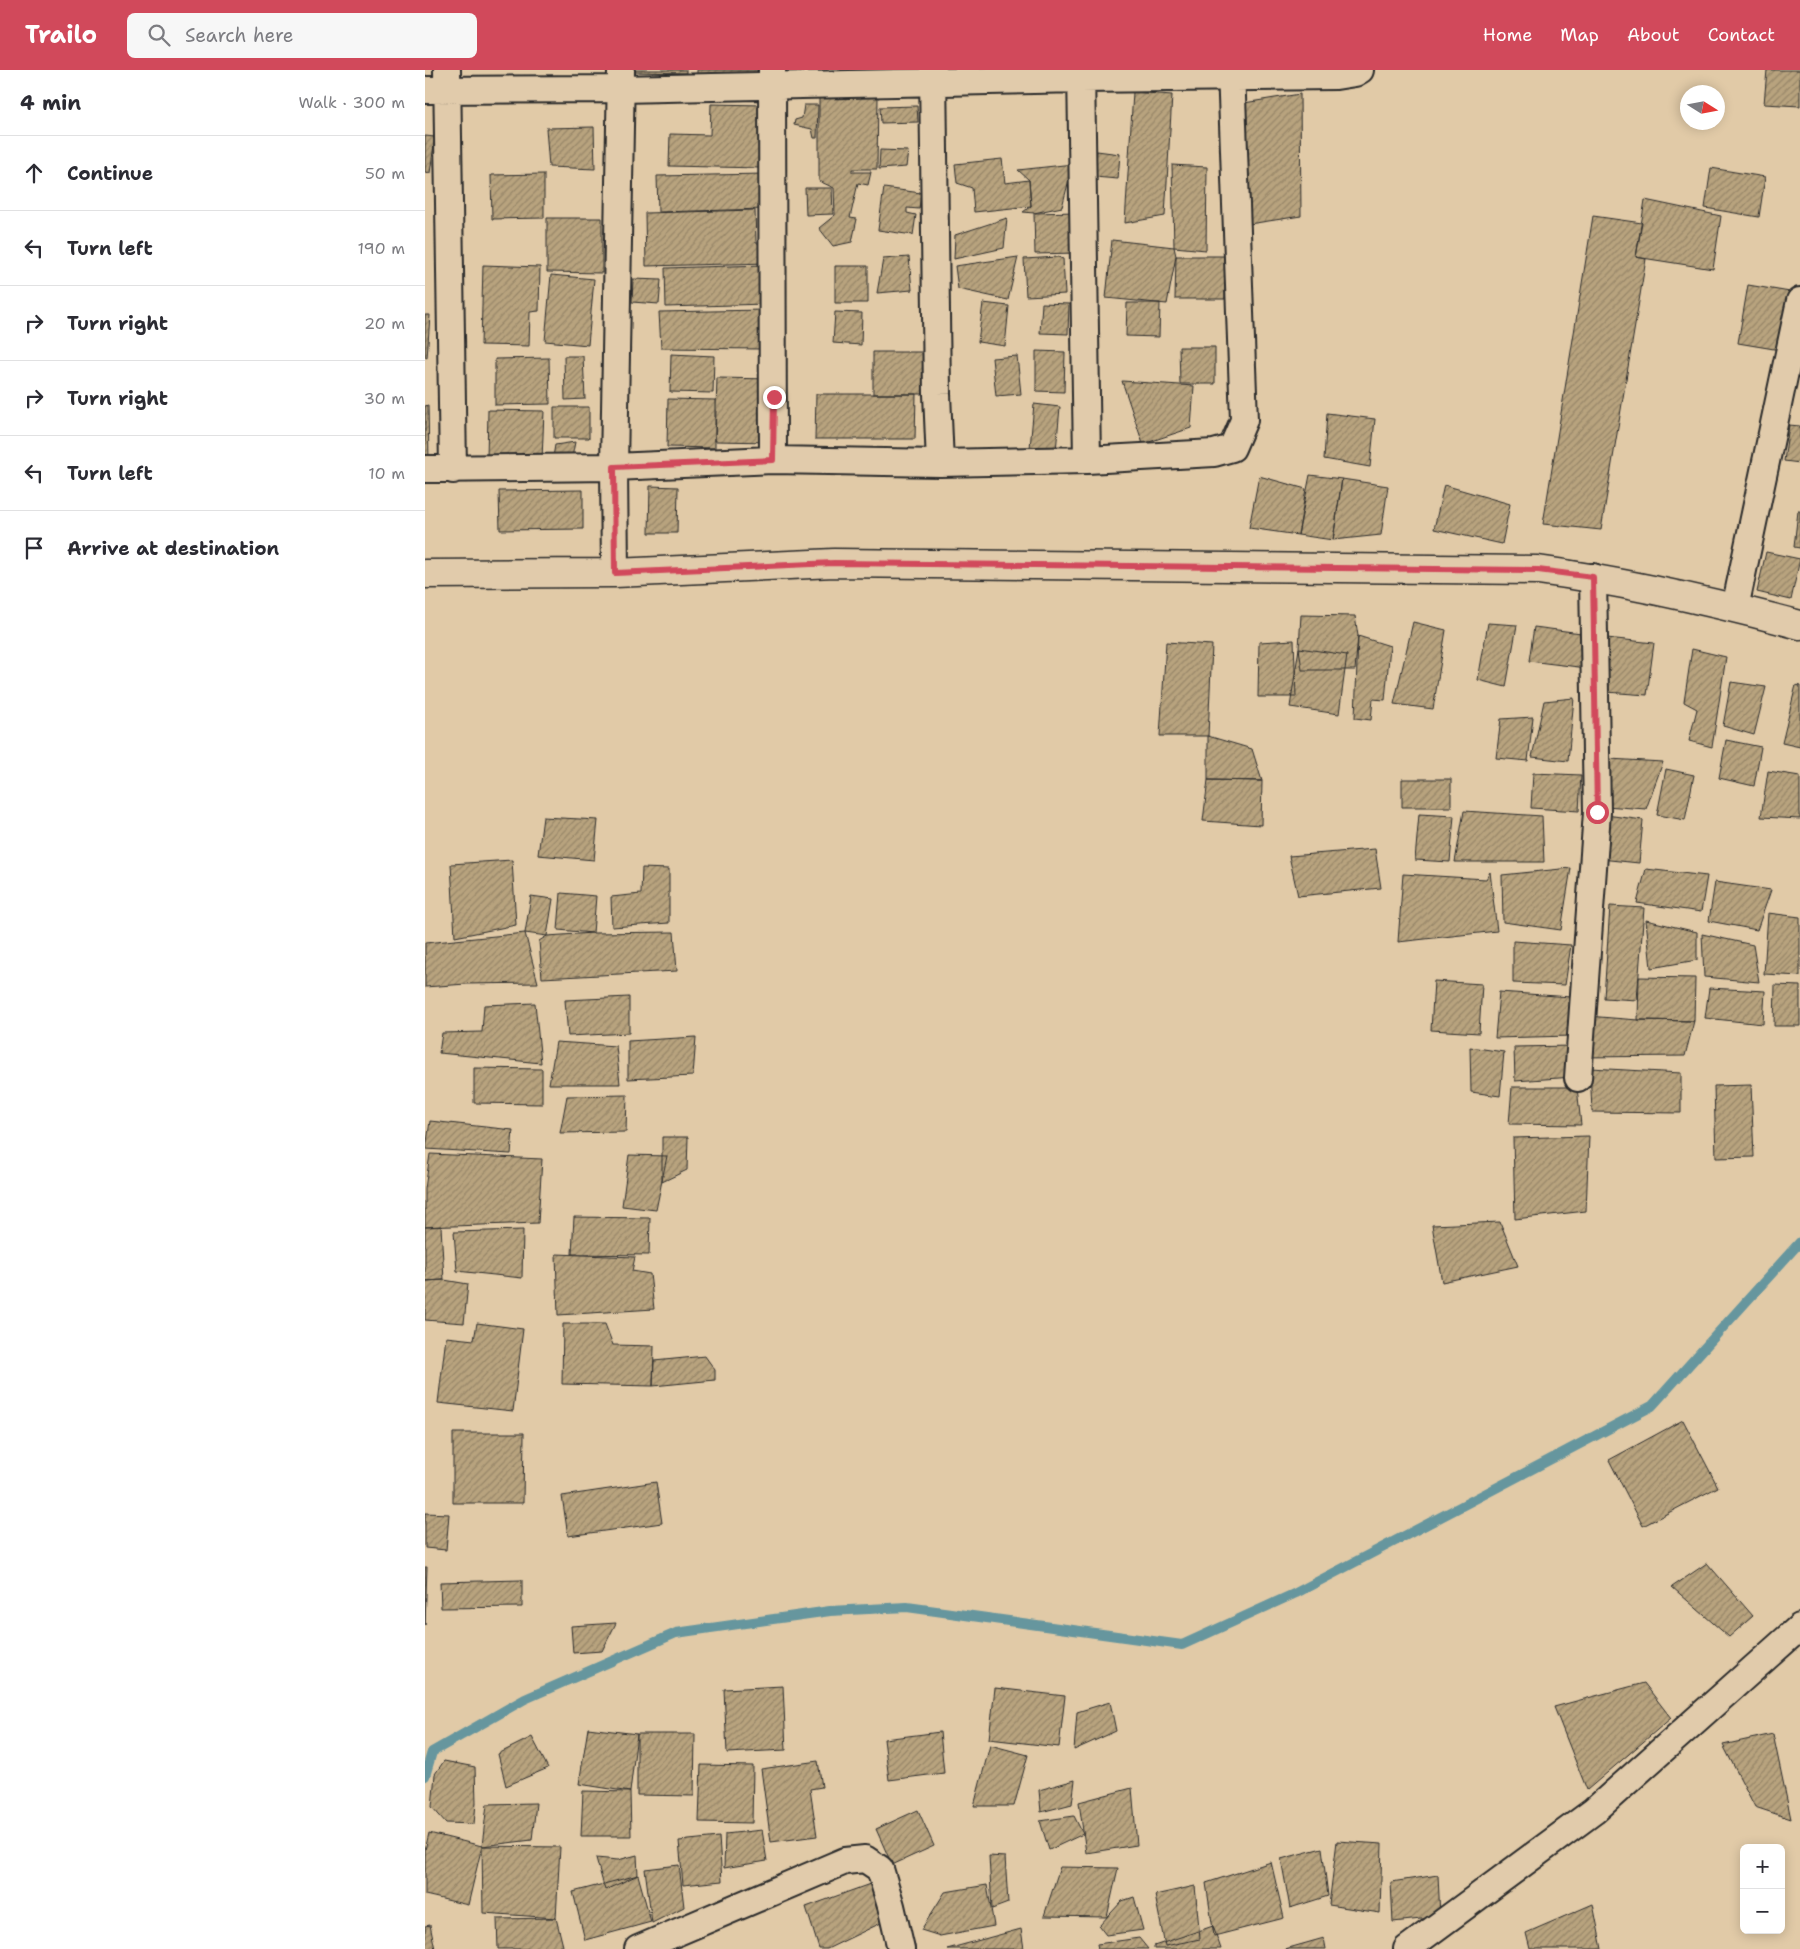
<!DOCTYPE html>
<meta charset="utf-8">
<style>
body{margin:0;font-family:"Shantell Sans",sans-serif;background:#f7f7f7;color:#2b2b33}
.controls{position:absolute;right:15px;bottom:15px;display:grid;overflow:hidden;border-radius:8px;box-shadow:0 2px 12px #0003}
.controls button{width:45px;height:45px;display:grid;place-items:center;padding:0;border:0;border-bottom:1px solid #e1e1e2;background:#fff;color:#2b2b33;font:25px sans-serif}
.compass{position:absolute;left:1255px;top:15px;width:45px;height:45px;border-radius:50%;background:#fff;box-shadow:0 2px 12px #0003;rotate:101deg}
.stop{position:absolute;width:15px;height:15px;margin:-11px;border:4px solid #d1495b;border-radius:50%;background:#fff}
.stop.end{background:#d1495b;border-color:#fff;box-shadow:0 1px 5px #0008}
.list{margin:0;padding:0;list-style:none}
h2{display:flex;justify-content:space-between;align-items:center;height:65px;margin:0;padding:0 20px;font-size:21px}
h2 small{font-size:16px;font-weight:400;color:#7c7c81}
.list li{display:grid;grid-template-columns:32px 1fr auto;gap:15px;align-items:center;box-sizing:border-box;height:75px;padding:0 20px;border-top:1px solid #e1e1e2}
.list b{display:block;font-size:19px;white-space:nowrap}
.list em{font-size:16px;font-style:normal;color:#7c7c81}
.icon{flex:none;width:28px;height:28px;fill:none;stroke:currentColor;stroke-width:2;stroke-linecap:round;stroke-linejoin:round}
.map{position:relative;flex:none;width:1375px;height:1879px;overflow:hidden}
header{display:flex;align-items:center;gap:30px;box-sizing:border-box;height:70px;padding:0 25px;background:#d1495b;color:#fff}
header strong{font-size:24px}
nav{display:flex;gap:28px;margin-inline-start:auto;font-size:18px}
.search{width:350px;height:45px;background:#f7f7f7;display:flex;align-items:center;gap:12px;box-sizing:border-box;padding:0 18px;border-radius:8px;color:#7c7c81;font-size:19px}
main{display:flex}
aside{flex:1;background:#fff}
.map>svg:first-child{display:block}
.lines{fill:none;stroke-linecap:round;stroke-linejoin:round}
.stream{stroke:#66969e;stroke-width:10}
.building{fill:url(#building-hatch);stroke:#2b2b2b}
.minor-casing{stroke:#2b2b2b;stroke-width:30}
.tertiary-casing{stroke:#2b2b2b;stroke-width:31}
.minor{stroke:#e1cbab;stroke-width:26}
.tertiary{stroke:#e1cbab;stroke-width:28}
.route{stroke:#d1495b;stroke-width:6}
</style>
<header>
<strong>Trailo</strong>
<div class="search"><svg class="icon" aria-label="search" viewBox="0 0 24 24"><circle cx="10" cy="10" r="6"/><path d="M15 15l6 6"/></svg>Search here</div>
<nav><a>Home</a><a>Map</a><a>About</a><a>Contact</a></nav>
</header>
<main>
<aside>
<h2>4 min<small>Walk · 300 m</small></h2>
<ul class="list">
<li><svg class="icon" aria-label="ahead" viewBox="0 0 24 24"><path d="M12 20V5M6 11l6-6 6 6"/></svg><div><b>Continue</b></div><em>50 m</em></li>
<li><svg class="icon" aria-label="left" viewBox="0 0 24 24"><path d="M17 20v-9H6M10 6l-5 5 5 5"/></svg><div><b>Turn left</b></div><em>190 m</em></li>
<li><svg class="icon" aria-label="right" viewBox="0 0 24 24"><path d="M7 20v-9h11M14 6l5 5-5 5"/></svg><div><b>Turn right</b></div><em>20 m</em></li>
<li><svg class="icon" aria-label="right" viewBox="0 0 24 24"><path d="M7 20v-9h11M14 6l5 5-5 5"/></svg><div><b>Turn right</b></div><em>30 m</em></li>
<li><svg class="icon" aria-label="left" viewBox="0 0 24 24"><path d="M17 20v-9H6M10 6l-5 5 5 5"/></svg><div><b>Turn left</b></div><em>10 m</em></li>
<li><svg class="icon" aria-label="arrive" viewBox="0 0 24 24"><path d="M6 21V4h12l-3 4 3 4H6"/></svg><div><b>Arrive at destination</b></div></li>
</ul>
</aside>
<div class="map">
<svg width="1375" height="1879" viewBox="0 0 1375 1879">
<defs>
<pattern id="building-hatch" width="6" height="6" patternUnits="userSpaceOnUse" patternTransform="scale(1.25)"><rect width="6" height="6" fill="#b8a37e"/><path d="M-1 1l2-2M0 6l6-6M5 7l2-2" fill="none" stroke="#968567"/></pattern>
</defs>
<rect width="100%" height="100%" fill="#e1caa7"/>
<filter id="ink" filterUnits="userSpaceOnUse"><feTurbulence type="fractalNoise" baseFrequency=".02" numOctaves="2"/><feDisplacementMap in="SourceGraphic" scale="10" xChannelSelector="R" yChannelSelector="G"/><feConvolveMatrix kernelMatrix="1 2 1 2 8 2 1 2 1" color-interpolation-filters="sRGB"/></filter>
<g filter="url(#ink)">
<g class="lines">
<path class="stream" d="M0 1706 7 1682 100 1629 251 1563 405 1541 482 1537 757 1575 871 1523 1227 1336 1375 1172"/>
</g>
<path class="building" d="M209 0H261V3L209 2Z
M272 0H332V4L272 5Z
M1342 0H1375V36L1339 34Z
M708 22 747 25 740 146 700 153Z
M875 24 876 146 824 154 819 33Z
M394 26H453L452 99H427V102H446L443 115 433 113 425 148 432 149 427 172 408 176 394 158 410 145 409 118 394 111Z
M286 34 337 35 336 98 244 96 245 64 285 65Z
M379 35H393L392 68H389L387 59 369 55 370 50 377 48Z
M492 36 493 52 456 53 455 37Z
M169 57 170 99 124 97 121 58Z
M0 66 10 67 5 103 0 102Z
M455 80 483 81 481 97 454 99Z
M672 81 695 84 693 109 669 107Z
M577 89 580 113 604 110 606 136 549 142 547 118 532 113 530 94Z
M648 94 637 137 609 143 598 142 606 136 604 110 593 100Z
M747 95 782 97 781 180 749 177Z
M1286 98 1340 107 1334 147 1280 138Z
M119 104V148L67 149 66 105Z
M339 104 340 139 233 142 232 106Z
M380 118H407L408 144 381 145Z
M459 118 496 123 494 139 482 138V143L491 145 488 165 453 160Z
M1220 130 1296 146 1288 199 1211 187Z
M330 140 331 173H344L345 193 221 196 220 143Z
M651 142V183L610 184 609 143Z
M1168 146 1217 153 1211 187 1221 189 1176 460 1118 454Z
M122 148H177V203L122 202Z
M582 148 579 178 529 189 530 165Z
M687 170 749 177 751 186 742 234 681 228Z
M751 186H800V229H750Z
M484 187 487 220 452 223 458 189Z
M593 187 583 230 533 219 530 196Z
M633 187 638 189 640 224 601 226 599 189Z
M58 195 115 197 114 241 105 242 104 276 56 275Z
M340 195 341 234 241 237 240 198Z
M410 196H443V233H410Z
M126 205 169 209 163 275 120 271Z
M208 209 236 210 234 234 207 232Z
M1323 215 1365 222 1355 280 1313 273Z
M558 233 584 236 580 276 553 272Z
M617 233 644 234 643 264 615 263Z
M702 233H735L734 267 701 266Z
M338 240 337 279 236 278 234 242Z
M410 242 437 243 436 275 408 273Z
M0 245H5L2 288 0 287Z
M754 277H790V314H755Z
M611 281 640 282 639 322 611 321Z
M448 282H507V324H448Z
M246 284 289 286 288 323 245 322Z
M139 286H158L160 329 140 330Z
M592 286 596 324 571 326 567 288Z
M124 288 125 334 70 335V289Z
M292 308 347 309 346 372 290 371Z
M697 311 769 316 766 358 718 374Z
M391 324H491L490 369H390Z
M243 329 290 330V378L242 377Z
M609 334 635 337 631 381 605 378Z
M3 335 4 392H0V336Z
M129 337H164V368H129Z
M63 340 119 341 117 390 62 389Z
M902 343 950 349 945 397 899 389Z
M1364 355 1375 356V393L1359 391Z
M150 372 146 392 127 393 130 375Z
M885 405 917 409 908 470 873 465Z
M834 406 881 419 873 465 824 458Z
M917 409 963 416 956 465 908 470Z
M1019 415 1085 434 1077 474 1009 459Z
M225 416 253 417 252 463H224Z
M158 420V459L75 460 74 421Z
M1373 441H1375V478L1369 477Z
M1341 482 1375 489 1366 530 1332 522Z
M876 545 930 546 933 566 930 600H877L874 578Z
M988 552 1021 560 1008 639 969 634Z
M1063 553 1092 555 1081 617 1053 610Z
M1109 557 1164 564 1162 598 1104 591Z
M933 566 965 576 960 630 948 629 946 650 930 648Z
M1182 568 1229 573 1222 625 1181 622Z
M869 570 871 627H833L834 572Z
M741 572 787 575 783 666H735Z
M874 578 922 585 914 644 865 637Z
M1267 579 1301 587 1287 677 1264 671 1272 639 1259 632Z
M1306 612 1341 617 1329 665 1298 656Z
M1371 615 1375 616V677L1357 673Z
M1149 628 1143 691 1107 687 1119 631Z
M1108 647 1103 691 1071 688 1076 649Z
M783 666 827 679 837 711 783 710Z
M1301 670 1336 677 1329 716 1294 708Z
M1184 689 1238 692 1221 739 1180 736Z
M1241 699 1269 705 1260 750 1232 745Z
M1343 701 1375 706V749L1336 747Z
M1108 703 1156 705 1154 741 1106 738Z
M977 709H1026V737H977Z
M783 710 837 711 836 755 778 751Z
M1039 741 1117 746 1119 792H1030Z
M994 744 1029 746 1025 792 990 790Z
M1181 745 1218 750 1214 793 1175 789Z
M118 747 173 750 169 790 113 785Z
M950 779 956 818 873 826 864 786Z
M87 790 91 855 30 867 26 794Z
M217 798 244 799V853L187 857 186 827 216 824Z
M1146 798 1136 860 1078 852 1077 805Z
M1221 799 1282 806 1276 842 1212 833Z
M1065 802 1072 861 973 872 978 804 1061 809Z
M1290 812 1346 820 1332 860 1284 851Z
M136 823 171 826 168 863 133 860Z
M106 826 128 829 122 866 100 863Z
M1185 836 1219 838 1212 930 1179 928Z
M1343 843 1375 847V906L1339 904Z
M1221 850 1272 862V890L1226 898Z
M249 862 252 901 117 908 114 871 122 866 168 863Z
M100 863 113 913 41 914 0 917V873Z
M1277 864 1328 875 1334 912 1279 907Z
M1088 871 1146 875 1140 915 1088 913Z
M1214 907 1270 908 1269 951 1213 950Z
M1009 911 1057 914 1054 963 1006 960Z
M1350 915 1375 916V956H1349Z
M1284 918 1340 921 1338 954 1280 948Z
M1074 922 1146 927V966L1070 968Z
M204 927V963L143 966 140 930Z
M110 933 116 993 14 983 17 963 57 962 59 935Z
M1162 946 1213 950 1269 951 1260 986 1158 987Z
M271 967 268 1006 203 1009V971Z
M131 972 191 976 195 1014H124Z
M1148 976 1149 1007 1090 1011 1089 977Z
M1045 977 1079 982 1075 1026 1046 1022Z
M49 998 117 999V1034L49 1033Z
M1165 998 1256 1003V1043L1167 1042Z
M1326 1015 1329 1087 1291 1088 1289 1016Z
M1087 1017H1152L1156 1055 1084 1054Z
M202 1025 201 1062 135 1063 142 1026Z
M5 1051 88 1060 86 1084 1 1079Z
M1164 1066 1161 1141 1090 1149 1088 1068Z
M237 1067H263L262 1100 237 1112Z
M5 1084 117 1089 113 1153 0 1157V1119Z
M204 1085 242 1086 231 1140 197 1136Z
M149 1147 225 1148 224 1185 147 1184Z
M1075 1152 1093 1196 1017 1212 1007 1155Z
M16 1156 19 1210 0 1211V1157Z
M98 1160 97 1208 32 1201 29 1162Z
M131 1184 210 1187 207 1201 225 1204 229 1239 133 1245Z
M19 1210 43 1214 39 1253 0 1250V1211Z
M52 1253 98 1259 88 1341 13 1333 21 1267 49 1270Z
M138 1254H180L188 1275 229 1276 228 1316 137 1314Z
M280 1286 290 1300V1310L228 1316 229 1291Z
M1258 1350 1293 1417 1218 1456 1184 1390Z
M28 1363H99L98 1433H28Z
M231 1412 237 1453 143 1466 137 1426Z
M0 1443 24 1444 21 1480 0 1478Z
M1282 1493 1328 1546 1304 1567 1247 1517Z
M0 1497H2L0 1555Z
M97 1510V1537L16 1538 15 1512Z
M191 1553 177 1581 148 1583 146 1556Z
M1219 1613 1246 1648 1162 1720 1129 1637Z
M358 1616 361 1680 302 1683 299 1619Z
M570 1618 640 1626 634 1677 564 1669Z
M685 1632 691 1661 649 1680 652 1642Z
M163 1658 212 1664 205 1722 154 1714Z
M515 1662 519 1703 464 1710 459 1669Z
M212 1664H270L269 1726 212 1725Z
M1348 1664 1366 1749 1330 1737 1298 1675Z
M107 1667 123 1698 81 1716 73 1684Z
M565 1675 603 1685 589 1736H549Z
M19 1691 50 1697 51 1733 49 1754 21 1753 7 1737 10 1704Z
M393 1691 397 1717 385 1719 392 1766 346 1772 336 1699Z
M276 1695 328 1696 327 1753 274 1752Z
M650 1710 647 1734 616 1742 614 1720Z
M707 1718 712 1775 661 1783 654 1732Z
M158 1721 205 1722 206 1766H156Z
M111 1733 107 1770 57 1776 62 1734Z
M493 1740 509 1776 467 1795 451 1759Z
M649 1746 658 1764 624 1780 615 1751Z
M337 1760 342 1791 299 1798 300 1764Z
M4 1763 57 1776 43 1835 0 1825V1780Z
M294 1767 297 1811 258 1815 254 1771Z
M912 1771 957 1774 955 1843 904 1835Z
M57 1776 135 1777 131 1848 58 1843Z
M897 1778 903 1826 865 1838 856 1789Z
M212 1785 213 1805 180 1820 171 1788 193 1790Z
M564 1786 580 1787 583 1833 567 1839Z
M846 1792 859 1848 789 1866 781 1813Z
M254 1795 259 1837 227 1853 220 1799Z
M635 1797 693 1798 682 1847 619 1846Z
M213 1805 226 1852 160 1870 148 1822Z
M1013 1805 1015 1847 968 1852 966 1812Z
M445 1814 456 1853 402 1879H394L381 1837Z
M562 1815 569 1856 515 1866 496 1860 520 1822Z
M770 1816 775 1869 740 1876 730 1825Z
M709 1827 718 1860 681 1865 674 1856 697 1831Z
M1168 1834 1177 1879H1105L1101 1863Z
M131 1848 138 1876 123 1879H73L72 1849Z
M5 1855 10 1879H0V1856Z
M788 1856 796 1879H729V1876Z
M596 1859 599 1879H522Z
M714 1868 723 1879H673L672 1874Z
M899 1868 901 1879H860Z"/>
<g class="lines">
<g class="minor-casing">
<path id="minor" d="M22 0 28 400
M347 0 348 390
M508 0 512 324 515 393
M656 0 662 390
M0 20 196 19 656 9 911 6 930 3 935 0
M0 399 189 397 348 390 515 393 662 390 789 383 807 378 819 350 806 0
M190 503 189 397 196 0
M1310 538 1375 231
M1153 1008 1172 742 1168 507
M213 1879 420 1791 440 1789 455 1799 466 1836 476 1879
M982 1879 1169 1741 1375 1557"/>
</g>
<g class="tertiary-casing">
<path id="tertiary" d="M0 504 190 503 409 493 1113 500C1202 512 1289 532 1375 555"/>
</g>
<use href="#minor" class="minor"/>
<use href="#tertiary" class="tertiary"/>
</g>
</g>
<g class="lines" filter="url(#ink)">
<path class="route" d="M349 327 348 390 189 397 190 503 409 493 1113 500 1168 507 1172 742"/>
</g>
</svg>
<div class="controls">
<button>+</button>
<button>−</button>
</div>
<svg class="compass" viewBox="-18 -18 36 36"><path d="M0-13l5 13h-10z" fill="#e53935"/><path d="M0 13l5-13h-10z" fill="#7c7c81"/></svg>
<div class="stop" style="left:1172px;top:742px"></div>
<div class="stop end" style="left:349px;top:327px"></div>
</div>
</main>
